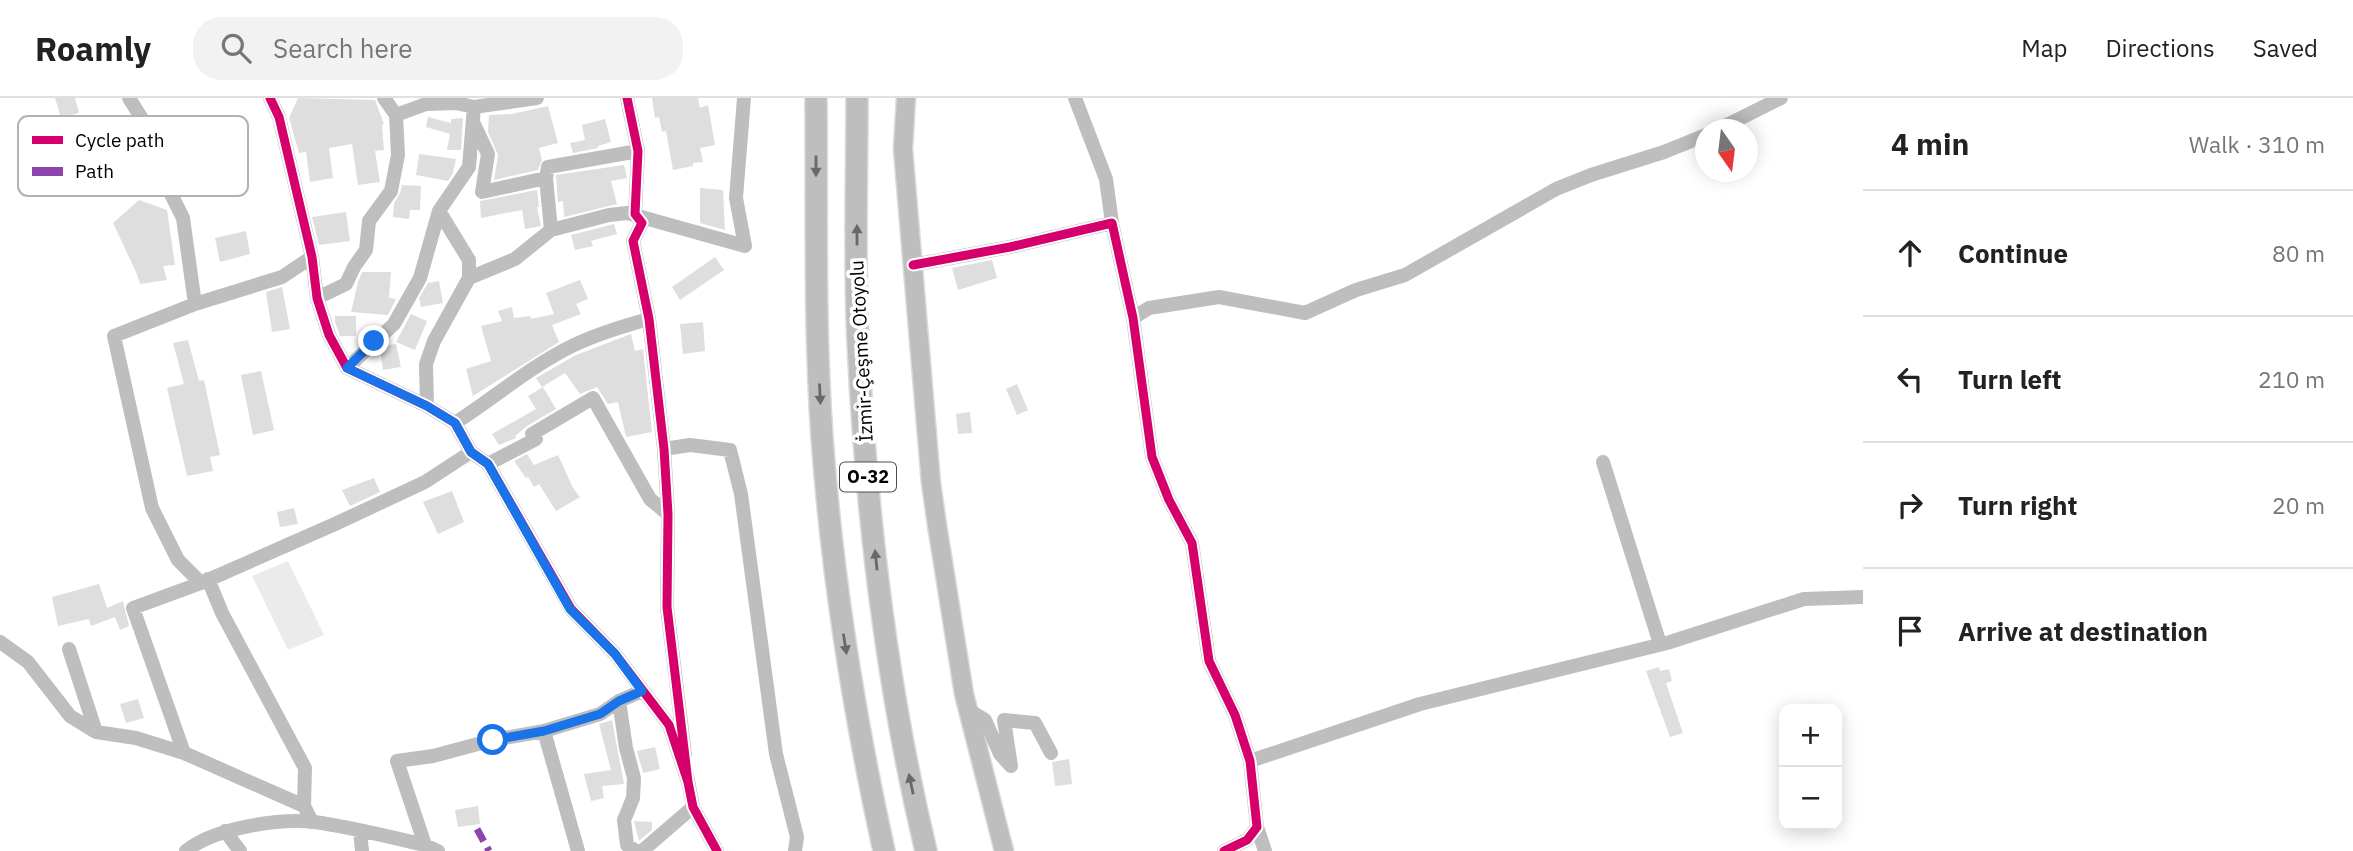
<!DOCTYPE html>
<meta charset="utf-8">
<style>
body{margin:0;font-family:"IBM Plex Sans",sans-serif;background:#f2f2f2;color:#222}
.controls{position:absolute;right:21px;bottom:21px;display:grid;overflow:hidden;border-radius:14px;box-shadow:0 4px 18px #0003}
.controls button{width:63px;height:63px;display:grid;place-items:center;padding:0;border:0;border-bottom:2px solid #e0e0e0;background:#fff;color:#222;font:35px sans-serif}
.compass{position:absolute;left:1695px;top:21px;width:63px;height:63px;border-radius:50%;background:#fff;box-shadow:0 4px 18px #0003;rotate:166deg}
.stop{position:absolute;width:21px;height:21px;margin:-16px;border:5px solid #1a73e8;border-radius:50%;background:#fff}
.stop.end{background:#1a73e8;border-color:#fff;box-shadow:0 2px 7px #0008}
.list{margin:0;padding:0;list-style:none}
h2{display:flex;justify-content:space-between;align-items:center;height:91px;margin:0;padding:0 28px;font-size:30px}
h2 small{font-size:23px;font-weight:400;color:#767676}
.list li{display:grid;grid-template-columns:46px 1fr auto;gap:21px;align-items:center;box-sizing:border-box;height:126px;padding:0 28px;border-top:2px solid #e0e0e0}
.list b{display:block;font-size:26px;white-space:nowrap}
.list em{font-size:23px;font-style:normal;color:#767676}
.icon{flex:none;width:38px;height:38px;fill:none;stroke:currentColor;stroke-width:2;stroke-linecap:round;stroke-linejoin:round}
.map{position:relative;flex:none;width:1863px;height:753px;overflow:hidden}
header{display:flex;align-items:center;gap:42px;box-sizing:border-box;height:98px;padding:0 35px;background:#fff;border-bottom:2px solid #e0e0e0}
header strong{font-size:33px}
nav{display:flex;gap:38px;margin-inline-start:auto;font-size:24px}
.search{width:490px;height:63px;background:#f2f2f2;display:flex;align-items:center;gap:18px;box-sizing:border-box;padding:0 24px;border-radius:28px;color:#767676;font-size:26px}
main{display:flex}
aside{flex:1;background:#fff}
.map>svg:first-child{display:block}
.green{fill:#ebebeb}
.building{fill:#dedede}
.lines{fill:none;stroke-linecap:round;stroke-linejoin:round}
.major-casing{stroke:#dbdbdb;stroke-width:21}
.highway-casing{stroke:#dbdbdb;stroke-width:24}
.minor{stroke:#bebebe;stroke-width:14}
.major{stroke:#bebebe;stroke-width:18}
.highway{stroke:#bebebe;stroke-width:21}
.quiet{stroke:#8e44ad;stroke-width:7;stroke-dasharray:14 7;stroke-linecap:butt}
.cycleway-casing{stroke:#fff;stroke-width:13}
.cycleway{stroke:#d6006c;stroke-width:9}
.oneway{fill:#686868}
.route{stroke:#1a73e8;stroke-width:9}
.labels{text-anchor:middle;stroke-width:7;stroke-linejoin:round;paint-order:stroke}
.shield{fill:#fff;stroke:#4c4c4c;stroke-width:2}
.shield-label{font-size:18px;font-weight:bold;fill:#000}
.street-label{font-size:19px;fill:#000;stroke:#fff}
.key{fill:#fff;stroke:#b2b2b2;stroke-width:2}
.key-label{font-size:19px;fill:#000}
</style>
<header>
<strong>Roamly</strong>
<div class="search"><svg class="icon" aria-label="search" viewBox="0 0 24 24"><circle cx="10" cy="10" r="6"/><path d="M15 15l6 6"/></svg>Search here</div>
<nav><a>Map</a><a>Directions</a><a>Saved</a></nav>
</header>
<main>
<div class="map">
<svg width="1863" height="753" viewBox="0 0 1863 753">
<rect width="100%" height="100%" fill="#fff"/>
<path class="green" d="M288 463 324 537 288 552 252 478Z"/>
<path class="building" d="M55 0H75L79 15 61 20Z
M298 0 375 2 384 26 382 27 384 52 375 53 380 84 358 87 352 46 329 50 333 80 310 84 306 54 299 55 289 20Z
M652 0H698L700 10 708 7 715 47 700 50 703 64 693 65V68L673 72 666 33 662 34 659 19 655 20Z
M548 8 558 45 539 50 542 62 538 72 494 82 498 57 488 34 489 17 512 16Z
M428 19 451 25V21L463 20 461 52H447L450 36 426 29Z
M605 21 611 44 598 48V50L573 55 570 45 585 42 582 27Z
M419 56 456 61 453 75 448 83 416 77Z
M624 67 627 80 611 83 617 106 564 119 563 103 558 104 556 77Z
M402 87 421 88 420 112H410L409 121 393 119 394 105 400 95Z
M700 90 723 92 725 132 700 125Z
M537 92 539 109H537L541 128 525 131 522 112 481 120 480 103Z
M139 102 167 112 175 167 163 168 167 182 140 186 136 174 113 125Z
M346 114 350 143 319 147 312 119Z
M614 126 617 136 591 143 593 148 575 152 571 137Z
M246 133 250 156 220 164 215 140Z
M715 159 724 172 680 202 672 189Z
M992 162 997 180 958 192 952 170Z
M362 174H391L389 200 396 201 388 217 351 214 358 184Z
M580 182 588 201 576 206 581 216 552 227 559 244 473 298 466 271 491 263 481 228 502 223 498 213 512 209 514 220 530 218 531 221 554 216 546 195Z
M439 183 443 205 421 209 419 200 428 185Z
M282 189 290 231 272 234 266 194Z
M411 216 427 223 415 252 396 244Z
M335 218H356V238H340L335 224Z
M703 224 705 253 683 256 680 226Z
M631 236 635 253 643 251 652 334 626 339 618 304 608 306 597 289 580 296 565 275 542 289 536 280 576 257Z
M188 242 199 283 204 282 220 357 210 359 213 373 187 378 167 290 184 286 173 245Z
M396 246 401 269 383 272 380 252 385 248Z
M261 273 274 332 253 337 241 277Z
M1017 286 1028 312 1017 317 1006 291Z
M543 289 556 311 527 328 515 338 516 340 499 347 492 336 536 311 528 298Z
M970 314 972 335 958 336 956 316Z
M527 356 534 367 558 357 573 390 580 399 556 413 539 386 534 389 528 379 526 380 514 363Z
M374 380 380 394 350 408 342 392Z
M452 393 464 424 438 436 423 404Z
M294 410 298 426 280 429 277 414Z
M99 486 107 510 123 503 129 528 120 532 115 519 91 528 89 521 58 528 52 499Z
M1659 569 1660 573 1669 571 1672 583 1666 585 1683 635 1670 639 1646 573Z
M138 601 144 620 126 625 120 606Z
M612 622 624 686 602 688 604 700 591 703 584 676 611 672 599 626Z
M655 649 660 671 643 675 637 653Z
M1069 661 1072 686 1055 688 1052 664Z
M478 708 480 726 458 729 455 712Z
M634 723 652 724V732L639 743Z"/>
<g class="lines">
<g class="major-casing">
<path id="major" d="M906 0 903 51 931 385 937 427 964 596 1004 753"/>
</g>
<g class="highway-casing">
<path id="highway" d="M816 0C817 113 814 226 822 339 832 478 854 617 884 753
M857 0C857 81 854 163 858 244 866 415 886 586 926 753"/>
</g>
<path class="minor" d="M129 0 144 24 156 66 183 120 195 206
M270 0 279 19 312 159 317 200 329 237 347 270 427 308 455 325 471 354 488 366 571 511 615 556 669 627 688 684
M384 0 396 17 426 6 456 5 474 9 537 0
M627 0 638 53 635 116 642 125 633 143 649 221 664 351 668 416 667 509 685 657
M1075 0 1106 81 1112 125
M474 26 488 56 482 94 546 80
M1717 32 1781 0
M439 113 469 162V180
M551 132 546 80 548 69 638 53
M913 167 1010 149 1112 125 1133 220 1152 359 1169 402 1192 445 1209 563 1235 617 1250 663 1257 729 1247 742 1224 753
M317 200 346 186 354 169 366 152 369 123 391 93 398 57 396 17
M1133 220 1149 210 1219 199 1305 215 1356 192 1405 177 1556 91 1591 77 1664 54 1706 37
M347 270 394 226 420 180 439 113 469 69 474 9
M427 308 426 266 434 243 469 180 515 161 551 132 609 117 627 115 745 148 736 100 744 0
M455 325C494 300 531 268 572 248 597 236 623 228 649 221
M664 351 690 347 730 352 741 396 776 656 797 739 795 753
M1603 364 1660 546
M488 366 536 341 532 336 593 300 650 401 668 416
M208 481 222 515 305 670 304 708 312 724
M201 485 178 462 152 410 114 238 195 206 282 179 312 159
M0 544 28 564 70 618 96 634 136 640 184 655 304 708
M69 551 96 634
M619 603 626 650 634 680 633 700 624 722 627 747 636 753
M967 611 985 622 1000 656 1011 668 1004 622 1035 625 1051 655
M544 633 578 753
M184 655 133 510 201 485 335 426 425 384 471 354
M1250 663 1420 606 1667 545 1804 501 1863 499
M687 677 693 709 717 753
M1257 729 1265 753
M225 733 240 753
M360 733 362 753
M425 747 397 663 433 658 493 642 544 633 600 616 619 603 642 593
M186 753C214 730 279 720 314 724 352 729 389 739 425 747L438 753
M642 753 693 709"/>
<use href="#major" class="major"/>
<use href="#highway" class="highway"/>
<path class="quiet" d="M477 731 489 753"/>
<g class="cycleway-casing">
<path id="cycleway" d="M270 0 279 19 312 159 317 200 329 237 347 270 427 308 455 325 471 354 488 366 571 511 615 556 669 627 688 684
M627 0 638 53 635 116 642 125 633 143 649 221 664 351 668 416 667 509 688 684 693 709 717 753
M913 167 1010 149 1112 125 1133 220 1152 359 1169 402 1192 445 1209 563 1235 617 1250 663 1257 729 1247 742 1224 753"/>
</g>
<use href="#cycleway" class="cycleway"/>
</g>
<defs><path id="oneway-solid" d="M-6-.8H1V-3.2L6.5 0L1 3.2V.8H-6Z" transform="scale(1.75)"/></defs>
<g class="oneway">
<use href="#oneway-solid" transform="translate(816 68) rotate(90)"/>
<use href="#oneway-solid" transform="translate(857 137) rotate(-90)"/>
<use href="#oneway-solid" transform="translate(820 296) rotate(87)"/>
<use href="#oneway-solid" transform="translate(876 462) rotate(-96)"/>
<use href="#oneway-solid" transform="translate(845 546) rotate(81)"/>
<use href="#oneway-solid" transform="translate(911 686) rotate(-102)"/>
</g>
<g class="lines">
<path class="route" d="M374 243 347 270 427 308 455 325 471 354 488 366 570 511 615 556 642 593 619 603 600 616 544 633 493 642"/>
</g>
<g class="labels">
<rect class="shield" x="840" y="364.5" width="56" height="29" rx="5"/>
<g class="shield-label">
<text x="868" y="385">O-32</text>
</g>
<g class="street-label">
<text transform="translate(861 253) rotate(-93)" y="7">İzmir-Çeşme Otoyolu</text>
</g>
</g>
<rect x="18" y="18" width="230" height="80" rx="10" class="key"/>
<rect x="32" y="38" width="31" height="8" fill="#d6006c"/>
<rect x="32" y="69" width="31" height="9" fill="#8e44ad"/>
<g class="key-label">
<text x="75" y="49">Cycle path</text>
<text x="75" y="80">Path</text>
</g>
</svg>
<div class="controls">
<button>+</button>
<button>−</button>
</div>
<svg class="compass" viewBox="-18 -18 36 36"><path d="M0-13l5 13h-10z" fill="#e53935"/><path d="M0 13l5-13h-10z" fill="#767676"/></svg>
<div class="stop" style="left:493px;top:642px"></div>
<div class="stop end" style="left:374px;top:243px"></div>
</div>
<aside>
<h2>4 min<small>Walk · 310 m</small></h2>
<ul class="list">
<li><svg class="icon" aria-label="ahead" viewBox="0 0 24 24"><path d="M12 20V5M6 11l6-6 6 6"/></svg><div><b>Continue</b></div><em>80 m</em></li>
<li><svg class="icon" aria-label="left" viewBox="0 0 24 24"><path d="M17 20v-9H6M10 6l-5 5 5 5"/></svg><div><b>Turn left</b></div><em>210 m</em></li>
<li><svg class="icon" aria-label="right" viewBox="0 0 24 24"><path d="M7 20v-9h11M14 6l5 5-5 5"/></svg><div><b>Turn right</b></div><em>20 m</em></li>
<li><svg class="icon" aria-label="arrive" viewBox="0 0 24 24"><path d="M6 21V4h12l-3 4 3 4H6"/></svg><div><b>Arrive at destination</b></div></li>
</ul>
</aside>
</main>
